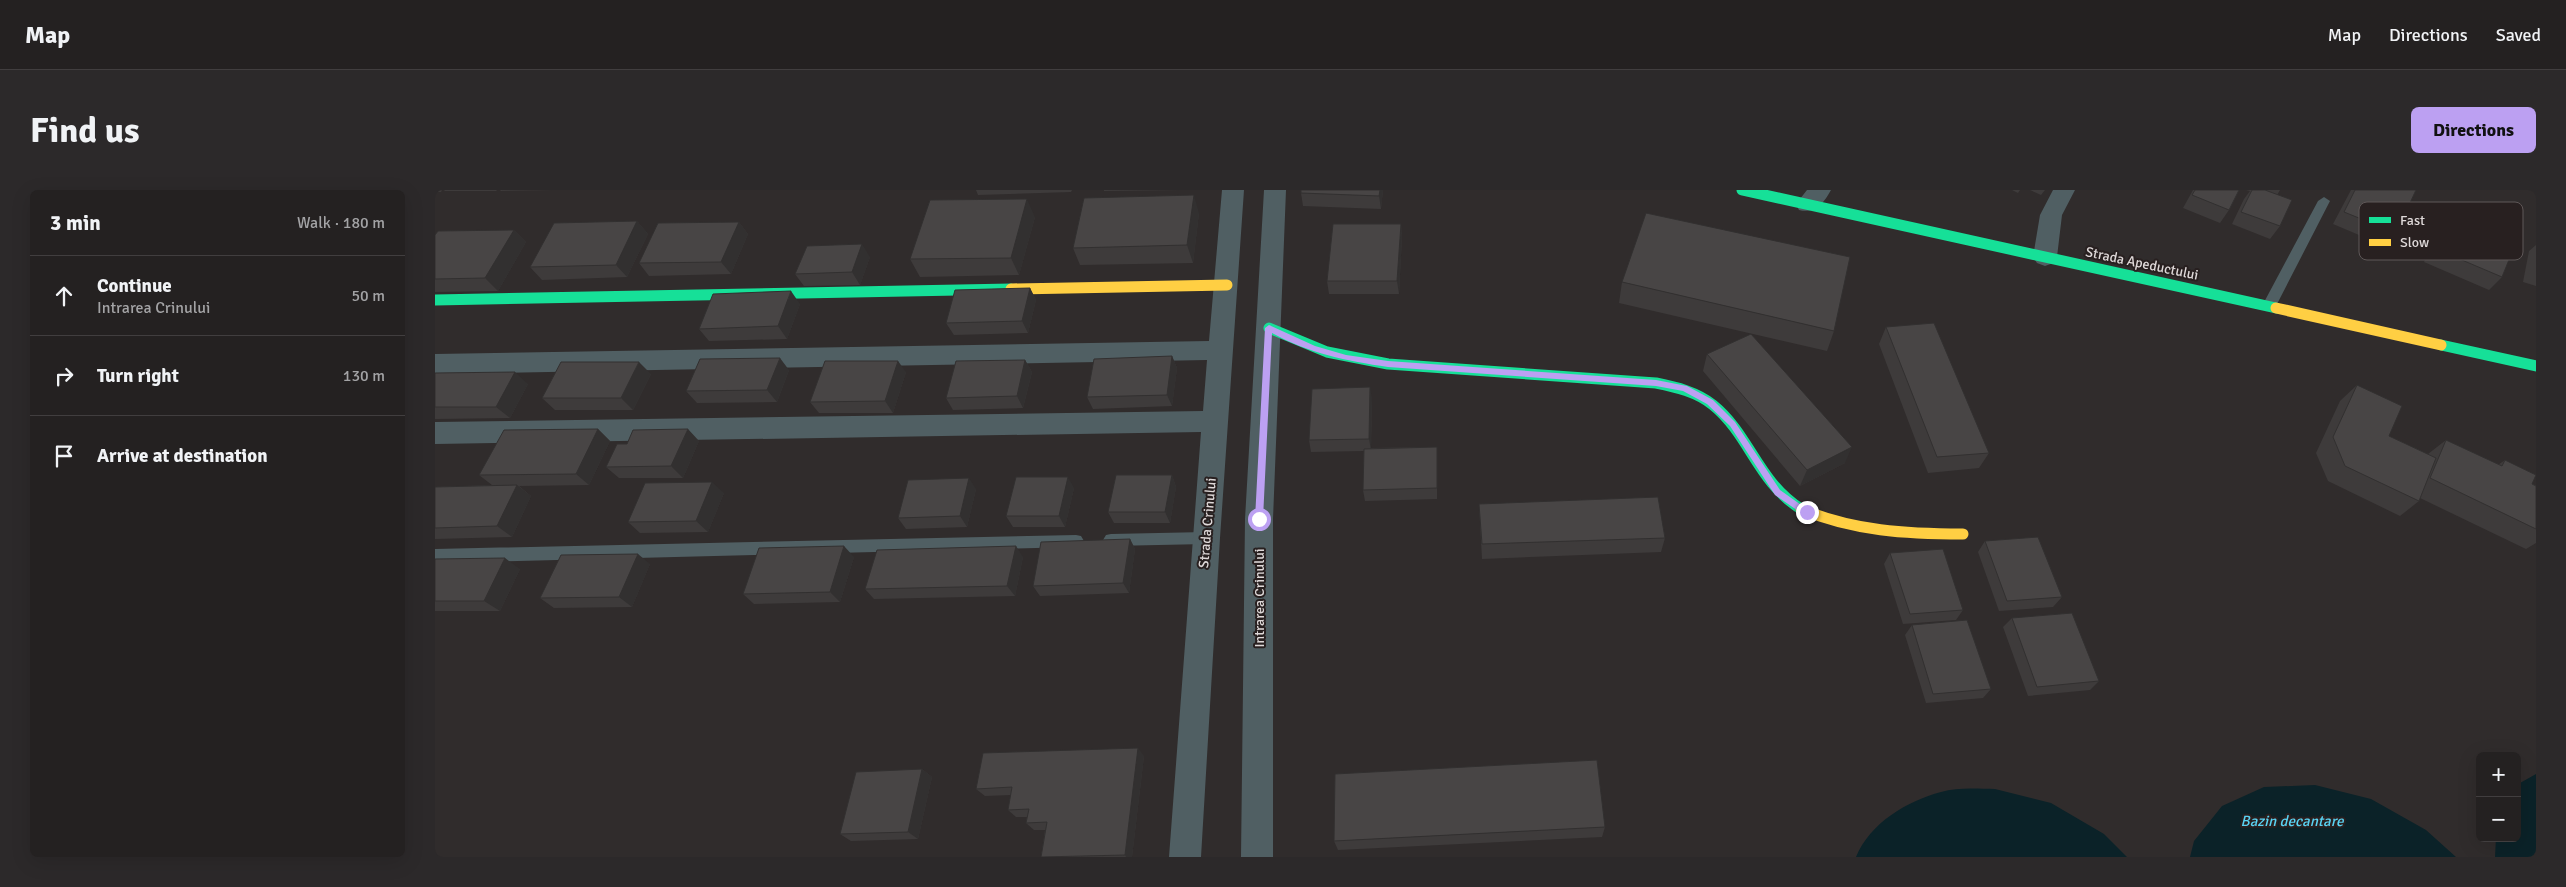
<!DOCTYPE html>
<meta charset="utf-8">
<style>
body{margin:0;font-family:Signika,sans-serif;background:#2c292a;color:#f1f3f6}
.controls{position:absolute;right:15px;bottom:15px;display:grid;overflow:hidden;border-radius:8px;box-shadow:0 5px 20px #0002}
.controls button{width:45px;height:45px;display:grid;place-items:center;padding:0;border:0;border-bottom:1px solid #413e3f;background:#242121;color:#f1f3f6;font:25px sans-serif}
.stop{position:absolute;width:15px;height:15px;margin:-11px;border:4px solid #bca0f2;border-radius:50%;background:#fff}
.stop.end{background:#bca0f2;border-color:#fff;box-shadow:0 1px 5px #0008}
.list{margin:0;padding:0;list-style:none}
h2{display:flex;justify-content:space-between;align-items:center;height:65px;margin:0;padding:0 20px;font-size:21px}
h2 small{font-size:16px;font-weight:400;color:#a3a3a5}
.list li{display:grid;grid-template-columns:32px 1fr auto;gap:15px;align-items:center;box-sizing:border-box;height:80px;padding:0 20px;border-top:1px solid #413e3f}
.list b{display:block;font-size:19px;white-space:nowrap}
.list p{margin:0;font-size:16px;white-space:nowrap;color:#a3a3a5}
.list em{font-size:16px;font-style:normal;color:#a3a3a5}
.icon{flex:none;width:28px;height:28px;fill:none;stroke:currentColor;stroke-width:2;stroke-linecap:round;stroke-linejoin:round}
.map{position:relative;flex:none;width:2101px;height:667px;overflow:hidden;border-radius:8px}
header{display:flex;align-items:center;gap:30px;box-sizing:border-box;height:70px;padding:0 25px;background:#242121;border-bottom:1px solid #413e3f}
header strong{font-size:24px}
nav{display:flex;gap:28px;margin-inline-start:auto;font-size:18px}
.intro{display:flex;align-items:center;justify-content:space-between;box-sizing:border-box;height:120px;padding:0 30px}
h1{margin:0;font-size:35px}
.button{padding:12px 22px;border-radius:8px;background:#bca0f2;color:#111;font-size:18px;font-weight:700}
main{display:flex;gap:30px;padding:0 30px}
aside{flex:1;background:#242121;border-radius:8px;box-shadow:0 5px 20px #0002}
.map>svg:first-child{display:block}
.water{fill:#0b2228}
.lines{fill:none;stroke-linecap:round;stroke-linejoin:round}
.lane{fill:#505f63;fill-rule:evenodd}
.street{fill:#505f63;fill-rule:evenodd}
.fast{stroke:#16e098;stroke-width:11}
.slow{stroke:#ffcf43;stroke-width:11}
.wall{fill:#3e3b3b}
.shaded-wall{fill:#323030}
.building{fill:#484545;stroke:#323030}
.route{fill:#bca0f2}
.labels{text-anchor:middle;stroke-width:4;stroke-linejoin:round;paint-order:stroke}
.street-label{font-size:14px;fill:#dfd9d9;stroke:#282020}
.water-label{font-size:15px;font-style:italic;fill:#59d3f3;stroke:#282020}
.key{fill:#282020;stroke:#5f5858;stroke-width:1}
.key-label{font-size:14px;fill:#dfd9d9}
</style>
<header>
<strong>Map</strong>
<nav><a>Map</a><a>Directions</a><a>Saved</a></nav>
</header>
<div class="intro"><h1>Find us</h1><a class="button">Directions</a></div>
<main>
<aside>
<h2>3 min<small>Walk · 180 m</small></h2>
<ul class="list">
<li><svg class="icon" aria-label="ahead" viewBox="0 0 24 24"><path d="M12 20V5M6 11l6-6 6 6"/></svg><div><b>Continue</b><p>Intrarea Crinului</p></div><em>50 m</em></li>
<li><svg class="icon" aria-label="right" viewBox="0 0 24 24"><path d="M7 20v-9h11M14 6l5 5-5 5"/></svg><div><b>Turn right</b></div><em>130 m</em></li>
<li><svg class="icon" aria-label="arrive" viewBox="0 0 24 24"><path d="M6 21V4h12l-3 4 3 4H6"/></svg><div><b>Arrive at destination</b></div></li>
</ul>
</aside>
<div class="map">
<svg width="2101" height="667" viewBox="0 0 2101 667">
<rect width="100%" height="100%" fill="#302c2c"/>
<path class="water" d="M2101 584V667H2060L2061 648H2082V597L2085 593Z
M1880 595 1936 609 1991 640 2021 667H1755L1759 651 1787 616 1829 597Z
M1560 599 1616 613 1669 644 1692 667H1421C1435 633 1472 611 1506 602 1523 597 1543 599 1560 599Z"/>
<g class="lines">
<path class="lane" d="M1889 7 1895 11 1841 116 1839 120H1829L1827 116 1883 11Z
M771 342 776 343 779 348 776 353 771 354 676 356 671 355 668 350 671 345 676 344Z
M641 345 646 346 649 351 646 356 641 357 0 373V359Z"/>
<path class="street" d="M787 0H809L785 348 766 667H734L766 242 0 254V232L768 221 772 170 0 184V164L774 151Z
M829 0H851L838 329V667H806L810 329Z
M1372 0H1396C1389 13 1380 24 1364 20L1361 14Z
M1618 0H1640L1627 25 1622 67 1618 73 1610 76 1602 73 1598 67 1605 25Z"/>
<path class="fast" d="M1307 0 1841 118
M0 110 576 99
M834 138 892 162 953 174 1221 193C1241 197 1262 202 1278 215 1315 245 1322 291 1366 319
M2006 155 2101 176"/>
<path class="slow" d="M576 99 792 95
M1841 118 2006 155
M1366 319C1418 341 1472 344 1528 344"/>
</g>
<path class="wall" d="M0 0H7L6 2H0Z
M9 0H62L61 1H10Z
M65 0H119L66 1Z
M541 0H637L636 2 543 5Z
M669 0H747L669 1Z
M866 0H948L946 19 868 16 866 3Z
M1577 0H1585L1583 3Z
M1595 0H1610L1606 5Z
M1758 0H1804L1794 20 1785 33 1748 18Z
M1811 0H1845L1842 5 1845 36 1835 49 1797 34 1809 9 1815 1Z
M1916 0H1981L1961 43 1950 56 1898 34Z
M764 23 758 73 645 75 638 58Z
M600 27 584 85 485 87 475 69Z
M2014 29 2067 87 2054 100 1989 72 2002 41Z
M202 31 213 44 192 87 107 90 95 77Z
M304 32 313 44 296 84 214 86 204 73Z
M966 34 967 47 964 104H894L892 91Z
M79 40 91 52 63 101 0 102V45Z
M2101 55V96L2088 92 2094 61Z
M435 67 425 95 369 96 360 84Z
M1187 92 1399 141 1392 161 1184 113Z
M595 98 601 110 593 143 519 145 511 133Z
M365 114 352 149 274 151 264 139Z
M1451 137 1554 263 1544 278 1493 283 1444 154Z
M1272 164 1410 273 1365 296 1268 181Z
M737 166 742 178 737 216 658 219 652 207Z
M590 170 597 182 588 218 518 220 511 208Z
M354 180 342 212 262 213 251 201Z
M471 182 458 223H384L375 212Z
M0 183 93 194 75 228 0 229Z
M216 184 198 220H120L107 208Z
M1922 195 1954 246 1993 264 2011 250 2063 275 2070 270 2097 294 2101 296V353L2091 359 1985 308 1984 311 1965 326 1893 291 1881 263 1905 211Z
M937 209 936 258 1002 257V309L930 311 928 300 929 261 876 262 874 250Z
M163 239 175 251 154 295 84 296 96 306 77 347 0 349V297L57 295 44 285Z
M264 251 248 288H184L171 277Z
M737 285 741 297 735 333H679L673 322Z
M639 298 630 337H578L571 326Z
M541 299 532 337 471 339 463 328Z
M289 303 273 342 205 343 193 332Z
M1044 314 1230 348 1226 362 1047 369Z
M695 349 700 359 694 403 605 406 598 396Z
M1550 351 1627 407 1618 417 1564 421 1543 362Z
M1455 363 1528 420 1521 430 1468 434 1449 374Z
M419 367 405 412 319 414 308 404Z
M588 367 580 406 439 409 430 399Z
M0 369 85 379 65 421H0Z
M215 374 197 417 119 418 105 408Z
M1577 428 1664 491 1655 500 1593 506 1568 437Z
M1477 435 1556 499 1548 508 1491 513 1470 445Z
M709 566 697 667H606L610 640H599L591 633 592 627H581L573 620 576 605 550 606 541 599Z
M487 579 497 587 483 649 416 651 405 644Z
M1170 637 1167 647 903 660 899 651Z"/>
<path class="shaded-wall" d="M945 0H948L946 19 944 6Z
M759 5 764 23 758 73 752 55Z
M592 9 600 27 584 85 576 68Z
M202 31 213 44 192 87 181 75Z
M304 32 313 44 296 84 286 72Z
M966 34 967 47 964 104 962 91Z
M79 40 91 52 63 101 50 88Z
M427 54 435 67 425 95 417 82Z
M595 98 601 110 593 143 587 131Z
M356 101 365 114 352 149 343 136Z
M737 166 742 178 737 216 732 205Z
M345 168 354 180 342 212 332 200Z
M590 170 597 182 588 218 582 206Z
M463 171 471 182 458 223 450 211Z
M204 172 216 184 198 220 186 208Z
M80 182 93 194 75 228 61 217Z
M935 197 937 209 936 260 934 249Z
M163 239 175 251 154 295 141 284Z
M253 239 264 251 248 288 236 276Z
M1417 257 1410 273 1365 296 1372 280Z
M737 285 741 297 735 333 730 322Z
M633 287 639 298 630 337 624 326Z
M534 288 541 299 532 337 525 326Z
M277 292 289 303 273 342 261 331Z
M82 295 96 306 77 347 62 336Z
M695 349 700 359 694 403 688 393Z
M409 356 419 367 405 412 395 402Z
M581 356 588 367 580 406 572 396Z
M203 364 215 374 197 417 184 407Z
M70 368 85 379 65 421 49 411Z
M703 558 709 566 697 667H691L690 665Z
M487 579 497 587 483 649 473 642Z"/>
<path class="building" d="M866 0H945L944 6 866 3Z
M1760 0H1804L1794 20 1757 5Z
M1817 0H1830L1857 10 1845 36 1806 22Z
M1920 0H1981L1961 43 1909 22Z
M759 5 752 55 638 58 649 8Z
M592 9 576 68 475 69 495 10Z
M1211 23 1415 67 1399 141 1187 92Z
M2014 29 2080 55 2067 87 2001 59Z
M202 31 181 75 95 77 119 33Z
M304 32 286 72 204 73 223 33Z
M898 34H966L962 91H892Z
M79 40 50 88 0 89V45L3 41Z
M427 54 417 82 360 84 372 56Z
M595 98 587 131 511 133 520 100Z
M356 101 343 136 264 139 278 104Z
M1499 133 1554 263 1502 267 1451 137Z
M1316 144 1417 257 1372 280 1272 164Z
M737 166 732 205 652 207 659 169Z
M345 168 332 200 251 201 265 169Z
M590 170 582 206 511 208 521 171Z
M390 171H463L450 211 375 212Z
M126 172H204L186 208H107Z
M80 182 61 217H0V183Z
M1922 195 1967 216 1954 246 2001 268 1984 311 1910 276 1898 247Z
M935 197 934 249 874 250 877 199Z
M163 239 141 284 44 285 69 240Z
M253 239 236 276 171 277 182 254H192L198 240Z
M2011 250 2067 276 2070 270 2101 285 2097 294 2101 296V339L1995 288Z
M1002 257V298L928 300 929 259Z
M681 285H737L730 322H673Z
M581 287H633L624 326H571Z
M534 288 525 326 463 328 473 290Z
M277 292 261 331 193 332 210 293Z
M82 295 62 336 0 338V297Z
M1223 307 1230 348 1047 354 1044 314Z
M1603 347 1627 407 1572 411 1550 351Z
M695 349 688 393 598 396 606 352Z
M409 356 395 402 308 404 324 358Z
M581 356 572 396 430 399 442 360Z
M1508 359 1528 420 1475 424 1455 363Z
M203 364 184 407 105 408 126 365Z
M70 368 49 411H0V369Z
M1637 423 1664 491 1602 497 1577 428Z
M1532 430 1556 499 1498 504 1477 435Z
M703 558 690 665 606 667 612 632 591 633 594 619 573 620 577 597 541 599 548 563Z
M1162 570 1170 637 899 651 900 584Z
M487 579 473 642 405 644 421 582Z"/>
<path class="route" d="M834 135 880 156 911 165 953 171 1221 190 1252 196 1278 210 1300 232 1345 300 1376 322 1372 326 1369 325 1340 305 1295 236 1272 214 1248 201 1221 196 953 177C912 171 873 163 837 143L828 329 824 333 820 329 830 138Z"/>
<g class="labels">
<g class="street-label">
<text transform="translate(1707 73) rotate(12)" y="5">Strada Apeductului</text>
<text transform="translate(772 333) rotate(-85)" y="5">Strada Crinului</text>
<text transform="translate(824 408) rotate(-90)" y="5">Intrarea Crinului</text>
</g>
<g class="water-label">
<text x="1857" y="636">Bazin decantare</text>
</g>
</g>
<rect x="1924" y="12" width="164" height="58" rx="8" class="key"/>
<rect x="1934" y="27" width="22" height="6" fill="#16e098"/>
<rect x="1934" y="49" width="22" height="7" fill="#ffcf43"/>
<g class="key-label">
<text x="1965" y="35">Fast</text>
<text x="1965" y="57">Slow</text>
</g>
</svg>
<div class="controls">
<button>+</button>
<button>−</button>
</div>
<div class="stop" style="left:824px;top:329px"></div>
<div class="stop end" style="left:1372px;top:322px"></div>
</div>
</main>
